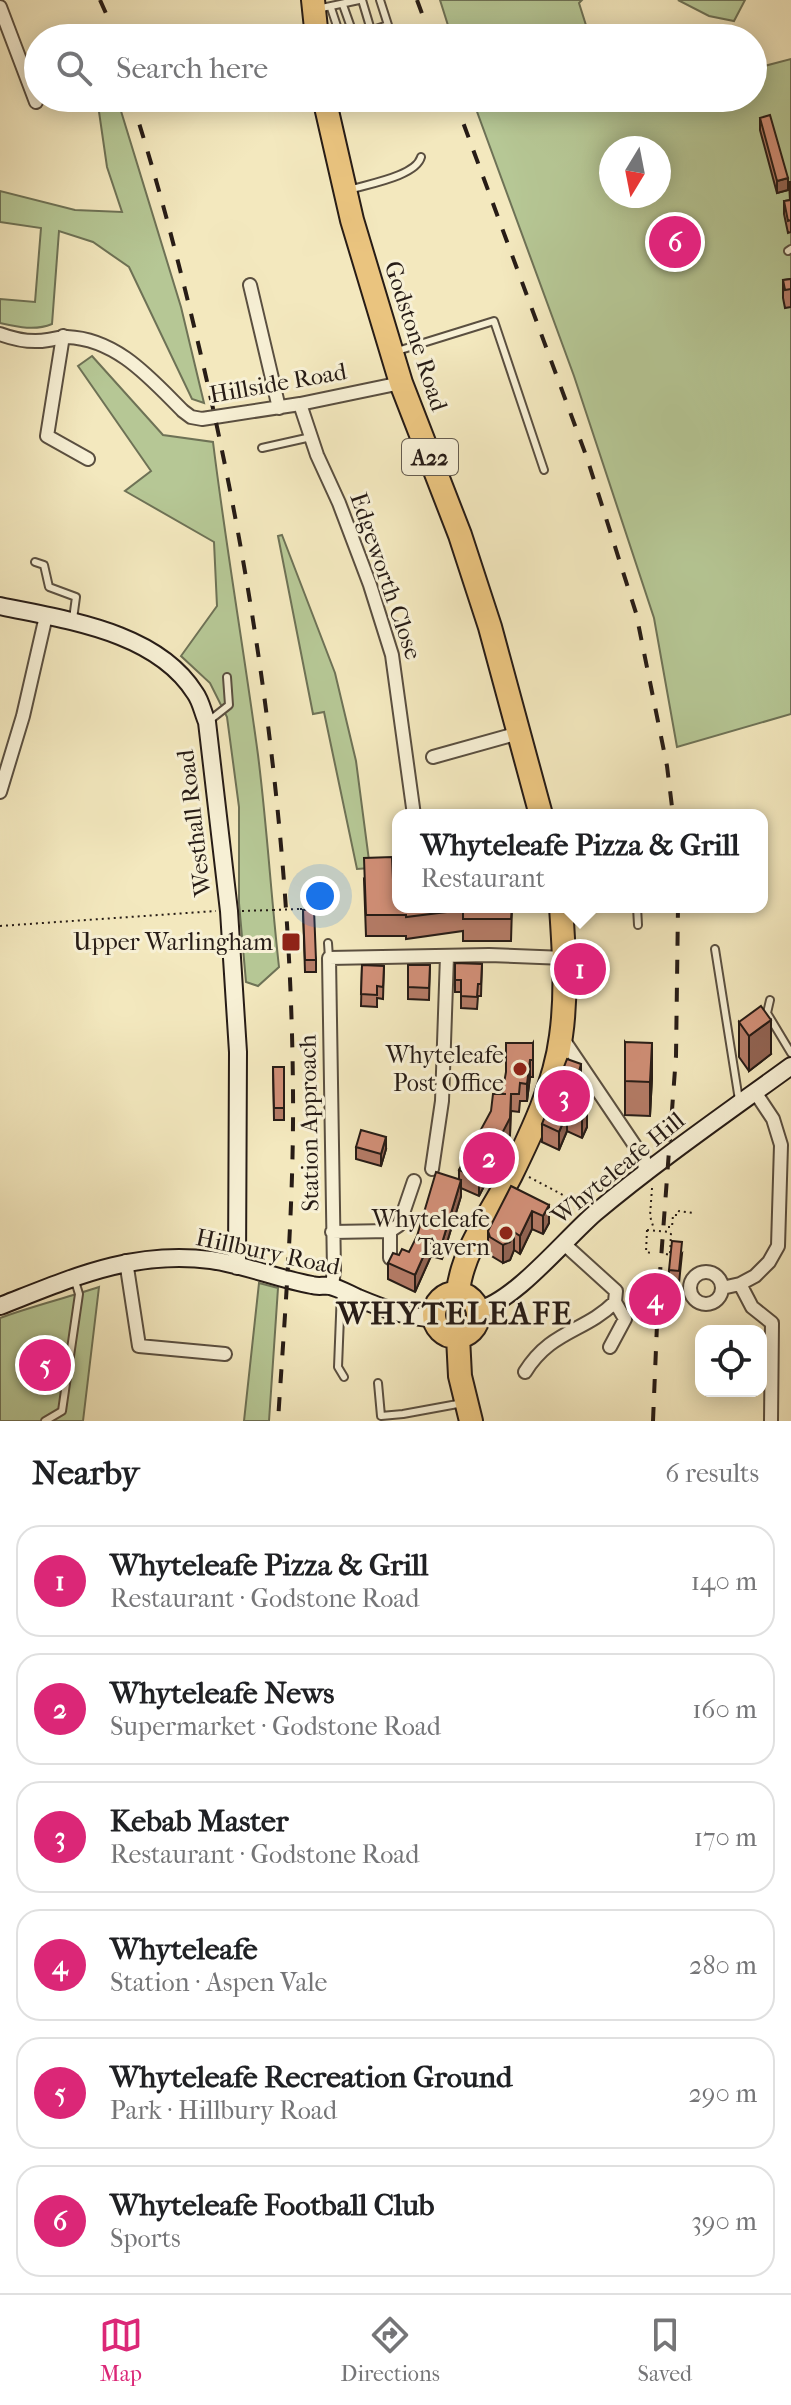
<!DOCTYPE html>
<meta charset="utf-8">
<style>
body{margin:0;font-family:"IM FELL French Canon",serif;background:#f2f2f2;color:#202124}
.controls{position:absolute;right:24px;bottom:24px;display:grid;overflow:hidden;border-radius:16px;box-shadow:0 4px 20px #0003}
.controls button{width:72px;height:72px;display:grid;place-items:center;padding:0;border:0;border-bottom:2px solid #e0e0e0;background:#fff;color:#202124;font:40px sans-serif}
.compass{position:absolute;left:599px;top:136px;width:72px;height:72px;border-radius:50%;background:#fff;box-shadow:0 4px 20px #0003;rotate:190deg}
.you{position:absolute;left:320px;top:896px;width:28px;height:28px;margin:-20px;border:6px solid #fff;border-radius:50%;background:#1a73e8;box-shadow:0 0 0 12px #1a73e833}
.badge{display:grid;place-items:center;width:52px;height:52px;border-radius:50%;background:#db2777;color:#fff;font-size:26px;font-weight:700}
.pin{position:absolute;translate:-50% -50%;border:4px solid #fff;box-shadow:0 2px 8px #0006}
.popup{position:absolute;left:392px;top:809px;width:376px;height:104px;box-sizing:border-box;display:grid;place-content:center;border-radius:16px;background:#fff;filter:drop-shadow(0 2px 6px #0005);font-size:26px;white-space:nowrap;color:#757577}
.popup b{font-size:30px;color:#202124}
.popup::after{content:'';position:absolute;left:50%;top:100%;margin-left:-16px;border:16px solid transparent;border-top-color:#fff}
.list{margin:0;padding:0;list-style:none}
h2{display:flex;justify-content:space-between;align-items:center;height:104px;margin:0;padding:0 32px;font-size:34px}
h2 small{font-size:26px;font-weight:400;color:#757577}
.list li{display:grid;grid-template-columns:52px 1fr auto;gap:24px;align-items:center;box-sizing:border-box;height:112px;margin:0 16px 16px;padding:0 16px;border:2px solid #e0e0e0;border-radius:24px}
.list b{display:block;font-size:30px;white-space:nowrap}
.list p{margin:0;font-size:26px;white-space:nowrap;color:#757577}
.list em{font-size:26px;font-style:normal;color:#757577}
.icon{flex:none;width:44px;height:44px;fill:none;stroke:currentColor;stroke-width:2;stroke-linecap:round;stroke-linejoin:round}
.map{position:relative;flex:none;width:791px;height:1421px;overflow:hidden}
.search{position:absolute;background:#fff;box-shadow:0 4px 20px #0003;left:24px;right:24px;top:24px;height:88px;display:flex;align-items:center;gap:20px;box-sizing:border-box;padding:0 28px;border-radius:44px;color:#757577;font-size:30px}
.sheet{height:872px;background:#fff}
nav{display:flex;justify-content:space-around;align-items:center;box-sizing:border-box;height:112px;border-top:2px solid #e0e0e0;background:#fff;font-size:22px;color:#757577}
nav a{display:grid;justify-items:center;gap:4px}
nav .on{color:#db2777}
.map>svg:first-child{display:block}
.green{fill:#b6c795;stroke:#6e7256;stroke-width:2;fill-rule:evenodd}
.lines{fill:none;stroke-linecap:round;stroke-linejoin:round}
.lane-casing{stroke:#5a4f40;stroke-width:10}
.street-casing{stroke:#5a4f40;stroke-width:16}
.secondary-casing{stroke:#271c16;stroke-width:20}
.highway-casing{stroke:#271c16;stroke-width:26}
.path{stroke:#271c16;stroke-width:2;stroke-dasharray:2 4;stroke-linecap:butt}
.lane{stroke:#f7f0d5;stroke-width:6}
.street{stroke:#f7f0d5;stroke-width:12}
.secondary{stroke:#f7f0d5;stroke-width:16}
.highway{stroke:#eac47f;stroke-width:22}
.rail{stroke:#271c16;stroke-width:4;stroke-dasharray:14 14;stroke-linecap:butt}
.path-bridge{stroke:#271c16;stroke-width:2;stroke-dasharray:2 4;stroke-linecap:butt}
.wall{fill:#b47b66;stroke:#271c16;stroke-width:2}
.shaded-wall{fill:#926453;stroke:#271c16;stroke-width:2}
.building{fill:#d18f77;stroke:#271c16;stroke-width:2}
.poi-dot{fill:#8f2418;stroke:#f7f0d5;stroke-width:3}
.labels{text-anchor:middle;stroke-width:6;stroke-linejoin:round;paint-order:stroke}
.shield{fill:#f7f0d5;stroke:#655c4f;stroke-width:2}
.shield-label{font-size:22px;font-weight:bold;fill:#271c16}
.street-label{font-size:24px;fill:#271c16;stroke:#f7f0d5}
.poi-label{font-size:24px;fill:#271c16;stroke:#f7f0d5;text-anchor:end}
.district-label{font-size:32px;font-weight:bold;letter-spacing:2px;fill:#271c16;stroke:#f7f0d5}
</style>
<div class="map">
<svg width="791" height="1421" viewBox="0 0 791 1421">
<rect width="100%" height="100%" fill="#f3e8be"/>
<filter id="stains"><feTurbulence type="fractalNoise" baseFrequency=".0025" numOctaves="4"/><feColorMatrix values="0 0 0 0 .2 0 0 0 0 .09 0 0 0 0 .02 0 0 0 .5 -.17"/></filter>
<radialGradient id="worn" r=".72"><stop offset=".6" stop-color="#630" stop-opacity="0"/><stop offset="1" stop-color="#630" stop-opacity=".3"/></radialGradient>
<path class="green" d="M440 0H582L579 3 590 38H452Z
M678 0H745L734 21 709 16Z
M791 59V714L677 747 654 618 574 376 472 98H610L613 105 641 98H753V69ZM611 148H659V196H611Z
M97 98H117L181 307 204 403 192 399 129 267 93 242 59 231 52 324C35 331 18 327 0 323V299L35 302 41 228 0 222V191L75 210 122 212 107 167Z
M92 356 163 435 213 442C226 547 244 651 258 755 267 826 271 896 279 967L258 986 246 982 239 903V807L227 717 210 683 181 656 217 606 214 542 125 491 151 471 78 366Z
M282 535 335 673 356 761 370 868 357 869 324 712 313 714 278 536Z
M259 1283 278 1288 269 1421H244Z
M99 1287 83 1421H0V1318C33 1306 66 1298 99 1287Z"/>
<g class="lines">
<g class="lane-casing">
<path id="lane" d="M362 0 371 30
M343 5 354 36
M331 8 341 38
M317 9 359 0
M348 38 388 25 380 0
M349 190C368 184 416 176 421 157
M788 251 791 249
M394 352 494 321 544 470
M262 448 311 437
M35 562 44 565 49 587 76 597 73 619
M210 720 229 705 227 677
M637 907 638 925
M328 943 329 958
M715 949 739 1100
M770 1000 767 1013 791 1053
M341 1291 338 1367 344 1377
M378 1383 381 1416 403 1414 463 1403
M45 1421 62 1411 79 1294 75 1281"/>
</g>
<g class="street-casing">
<path id="street" d="M0 7 36 102
M250 285 279 408
M0 334C16 340 31 343 48 340 55 339 60 337 67 337 117 339 150 378 183 411L191 417 202 419 300 404 401 383
M63 336 47 436 88 459
M300 404 317 455 339 503 370 585 392 655 414 815
M433 757 519 733
M0 792 23 716 46 616
M561 1036 644 1159 645 1173
M432 1169 442 1101 447 956
M332 1232 390 1231
M390 1258V1231L399 1225 414 1181
M126 1261 139 1346 225 1354
M690 1288a16 16 0 1 1 32 0a16 16 0 1 1-32 0Z
M740 1284 752 1307 772 1323 771 1421
M332 1286 334 1270 329 958 489 955 565 958
M722 1288 740 1284 755 1276 769 1262 778 1246 781 1145 773 1119 755 1092
M610 1347 625 1319 615 1302
M525 1372C551 1330 585 1332 615 1302L616 1291 563 1243"/>
</g>
<g class="secondary-casing">
<path id="secondary" d="M0 606C65 620 156 631 195 693 201 701 203 713 207 722L229 911 238 1052 237 1266
M0 1306C72 1278 132 1250 211 1260 246 1265 278 1279 312 1285 318 1287 324 1285 330 1286 339 1288 349 1294 358 1298 382 1308 407 1318 434 1318
M478 1310C515 1301 564 1240 595 1213 657 1161 725 1114 791 1066"/>
</g>
<g class="highway-casing">
<path id="highway" d="M313 0 317 38
M324 98 352 220 401 383 460 535 490 627 541 815
M458 1292C462 1251 492 1212 511 1175 532 1132 555 1084 561 1036 567 994 564 950 561 907
M434 1315a22 22 0 1 1 44 0a22 22 0 1 1-44 0Z
M458 1337 460 1376 471 1421"/>
</g>
<path class="path" d="M300 909 325 908
M242 911 273 910
M0 926 216 911
M529 1177 580 1204
M652 1188 650 1216 653 1226
M668 1227H672L673 1215H678L679 1211 694 1213
M647 1230 646 1252 651 1253
M666 1254 670 1255 671 1232"/>
<use href="#lane" class="lane"/>
<use href="#street" class="street"/>
<use href="#secondary" class="secondary"/>
<use href="#highway" class="highway"/>
<path class="rail" d="M100 0 117 38
M417 0 431 38
M131 98C158 181 180 267 200 351 257 594 291 841 293 1091 294 1201 285 1312 278 1421
M454 98 587 458 636 613 667 766 673 815
M653 1421 658 1300 676 1056 678 907"/>
<path class="path-bridge" d="M273 910 300 909
M647 1230 671 1232"/>
</g>
<path class="wall" d="M760 118 788 190 777 193 760 130Z
M789 182H791V232L788 233 784 214V201L790 200Z
M791 279V307L785 308 783 298V280Z
M364 879 394 902 512 907 511 941H463V931L406 939V936H366Z
M303 910 316 960V972H305Z
M455 963 482 964 481 996H478L477 1009 461 1008V992H455Z
M362 965 384 966 383 999 377 998V1007L361 1006Z
M408 965H430L429 1000 408 999Z
M739 1022 771 1054 749 1071 739 1057Z
M625 1042 652 1077 650 1116 625 1115Z
M533 1043V1077H530L527 1101H520L519 1112 511 1111 510 1135 479 1196 461 1188V1196L442 1259 431 1256 415 1292 388 1279V1263L399 1255 409 1252 459 1179V1170Z
M273 1067H284V1120H274Z
M581 1082 575 1104 587 1127 582 1138 567 1131 559 1150 542 1142V1124Z
M356 1147 386 1149 381 1166 356 1159Z
M549 1205V1223L543 1234 532 1229 520 1254 514 1250 510 1260 503 1263 490 1255 488 1249V1231Z
M682 1254 679 1283 669 1282V1270Z"/>
<path class="shaded-wall" d="M788 178V190L777 193V181Z
M771 1020V1054L749 1071V1036Z
M652 1043V1077L650 1116V1082Z
M530 1060V1077L527 1101V1084Z
M581 1064V1082L572 1115 571 1102Z
M511 1094 510 1135 479 1196V1178Z
M587 1109V1127L582 1138V1120Z
M567 1113V1131L559 1150V1132Z
M386 1137V1149L381 1166V1154Z
M461 1180V1196L442 1259V1243Z
M549 1205V1223L543 1234V1216Z
M532 1211V1229L520 1254V1236Z
M514 1232V1250L510 1260 503 1263V1245Z
M431 1239V1256L415 1292V1275Z"/>
<path class="building" d="M770 115 788 178 777 181 760 118Z
M791 200V220L788 221 784 201Z
M791 279V289L785 290 783 280Z
M392 857 394 902H398V907H512L511 919H463V910L406 917V915H366L364 858Z
M314 909 316 960H305L303 910Z
M455 963 482 964 481 984H478L477 997 461 996V980H455Z
M362 965 384 966 383 987 377 986V995L361 994Z
M408 965H430L429 988 408 987Z
M761 1006 771 1020 749 1036 739 1022Z
M625 1042 652 1043 650 1082 625 1081Z
M506 1043H533V1060H530L527 1084 520 1083 519 1094H511L510 1118 479 1178 459 1170 491 1111 493 1094H506H502L506 1072Z
M567 1059 581 1064 571 1102 587 1109 582 1120 567 1113 559 1132 542 1124Z
M273 1067H284V1108H274Z
M361 1130 386 1137 381 1154 356 1147Z
M436 1172 461 1180 442 1243 431 1239 415 1275 388 1263 393 1253 399 1255 402 1249 409 1252 417 1236Z
M511 1186 549 1205 543 1216 532 1211 520 1236 514 1232 510 1242 503 1245 490 1237 488 1231Z
M672 1241 682 1242 679 1271 669 1270Z"/>
<g class="poi-dot">
<rect x="281" y="932" width="20" height="20" rx="4"/>
<circle cx="520" cy="1069" r="8"/>
<circle cx="506" cy="1233" r="8"/>
</g>
<g class="labels">
<rect class="shield" x="402" y="439" width="56" height="36" rx="6"/>
<g class="shield-label">
<text x="430" y="465">A22</text>
</g>
<g class="street-label">
<text transform="translate(416 336) rotate(72)" y="8">Godstone Road</text>
<text transform="translate(278 383) rotate(-10)" y="8">Hillside Road</text>
<text transform="translate(386 576) rotate(71)" y="8">Edgeworth Close</text>
<text transform="translate(194 823) rotate(-97)" y="8">Westhall Road</text>
<text transform="translate(309 1123) rotate(-91)" y="8">Station Approach</text>
<text transform="translate(618 1168) rotate(-39)" y="8">Whyteleafe Hill</text>
<text transform="translate(268 1252) rotate(12)" y="8">Hillbury Road</text>
</g>
<g class="poi-label">
<text x="273" y="950">Upper Warlingham</text>
<text x="504" y="1063">Whyteleafe<tspan x="504" dy="28">Post Office</tspan></text>
<text x="490" y="1227">Whyteleafe<tspan x="490" dy="28">Tavern</tspan></text>
</g>
<g class="district-label">
<text x="455" y="1324">WHYTELEAFE</text>
</g>
</g>
<rect width="100%" height="100%" filter="url(#stains)"/>
<rect width="100%" height="100%" fill="url(#worn)"/>
</svg>
<div class="controls">
<button><svg class="icon" aria-label="locate" viewBox="0 0 24 24"><circle cx="12" cy="12" r="6"/><path d="M12 2v4M12 18v4M2 12h4M18 12h4"/></svg></button>
</div>
<svg class="compass" viewBox="-18 -18 36 36"><path d="M0-13l5 13h-10z" fill="#e53935"/><path d="M0 13l5-13h-10z" fill="#757577"/></svg>
<div class="you"></div>
<div class="pin badge" style="left:580px;top:969px">1</div>
<div class="popup"><b>Whyteleafe Pizza &amp; Grill</b>Restaurant</div>
<div class="pin badge" style="left:489px;top:1158px">2</div>
<div class="pin badge" style="left:564px;top:1096px">3</div>
<div class="pin badge" style="left:655px;top:1299px">4</div>
<div class="pin badge" style="left:45px;top:1365px">5</div>
<div class="pin badge" style="left:675px;top:242px">6</div>
<div class="search"><svg class="icon" aria-label="search" viewBox="0 0 24 24"><circle cx="10" cy="10" r="6"/><path d="M15 15l6 6"/></svg>Search here</div>
</div>
<section class="sheet">
<h2>Nearby<small>6 results</small></h2>
<ul class="list">
<li><span class="badge">1</span><div><b>Whyteleafe Pizza &amp; Grill</b><p>Restaurant · Godstone Road</p></div><em>140 m</em></li>
<li><span class="badge">2</span><div><b>Whyteleafe News</b><p>Supermarket · Godstone Road</p></div><em>160 m</em></li>
<li><span class="badge">3</span><div><b>Kebab Master</b><p>Restaurant · Godstone Road</p></div><em>170 m</em></li>
<li><span class="badge">4</span><div><b>Whyteleafe</b><p>Station · Aspen Vale</p></div><em>280 m</em></li>
<li><span class="badge">5</span><div><b>Whyteleafe Recreation Ground</b><p>Park · Hillbury Road</p></div><em>290 m</em></li>
<li><span class="badge">6</span><div><b>Whyteleafe Football Club</b><p>Sports</p></div><em>390 m</em></li>
</ul>
</section>
<nav>
<a class="on"><svg class="icon" aria-label="map" viewBox="0 0 24 24"><path d="M3 6l6-2 6 2 6-2v14l-6 2-6-2-6 2zM9 4v14M15 6v14"/></svg>Map</a>
<a><svg class="icon" aria-label="directions" viewBox="0 0 24 24"><path d="M12 3l9 9-9 9-9-9zM9 14v-3h6M13 9l2 2-2 2"/></svg>Directions</a>
<a><svg class="icon" aria-label="saved" viewBox="0 0 24 24"><path d="M7 4h10v16l-5-4-5 4z"/></svg>Saved</a>
</nav>
